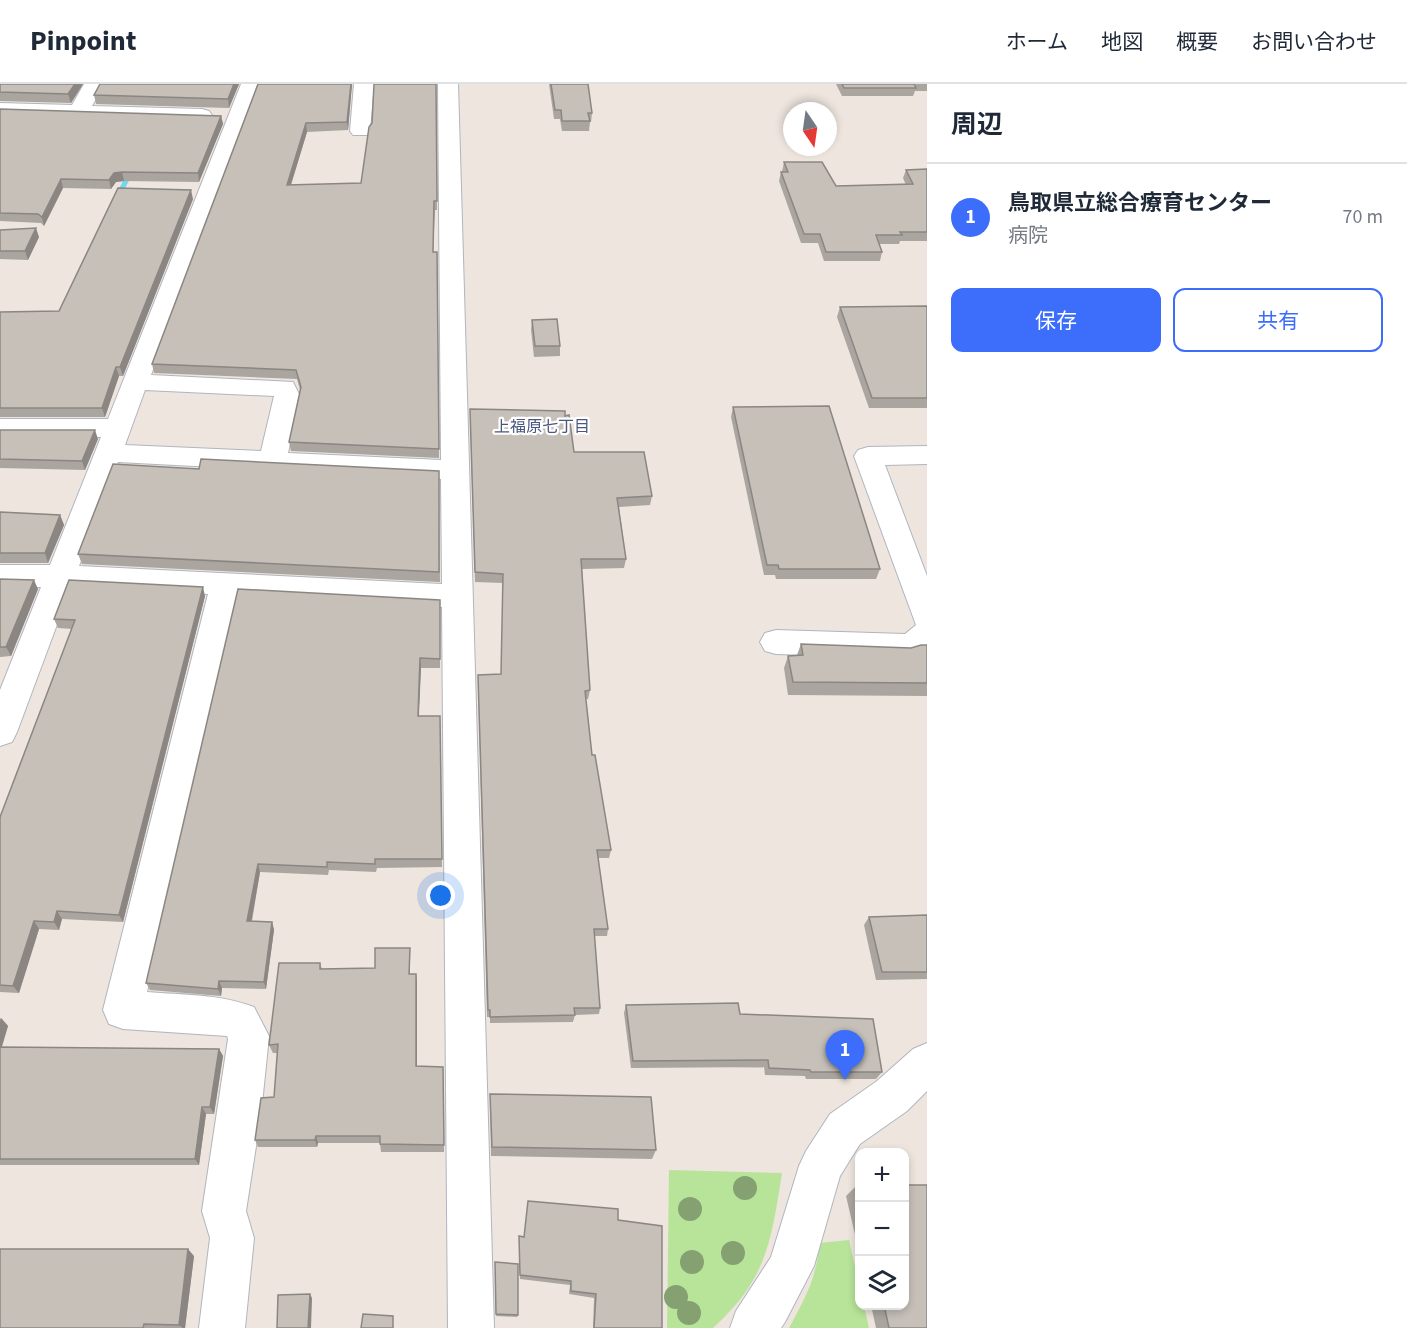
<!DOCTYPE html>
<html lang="ja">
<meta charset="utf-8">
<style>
body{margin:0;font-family:"Source Sans 3","Noto Sans JP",sans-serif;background:#f6f6f7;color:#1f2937}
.controls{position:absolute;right:18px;bottom:18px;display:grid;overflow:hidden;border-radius:12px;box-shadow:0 3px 9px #0003}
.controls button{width:54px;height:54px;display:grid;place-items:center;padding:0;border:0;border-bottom:2px solid #e0e1e3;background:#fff;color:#1f2937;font:30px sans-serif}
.compass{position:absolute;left:783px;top:18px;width:54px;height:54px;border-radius:50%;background:#fff;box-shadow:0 3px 9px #0003;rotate:167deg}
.you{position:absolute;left:441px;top:812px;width:21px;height:21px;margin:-15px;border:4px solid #fff;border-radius:50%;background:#1a73e8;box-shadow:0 0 0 9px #1a73e833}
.badge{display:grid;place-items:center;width:39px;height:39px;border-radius:50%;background:#3d6dfb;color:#fff;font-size:20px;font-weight:700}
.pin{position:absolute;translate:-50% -50px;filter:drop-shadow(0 2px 3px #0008)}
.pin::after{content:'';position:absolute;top:32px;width:21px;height:18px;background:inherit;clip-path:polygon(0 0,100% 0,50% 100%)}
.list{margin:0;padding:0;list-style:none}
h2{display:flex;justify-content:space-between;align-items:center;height:78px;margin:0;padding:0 24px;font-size:26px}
h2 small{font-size:20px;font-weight:400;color:#747a83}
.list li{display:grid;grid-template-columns:39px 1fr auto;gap:18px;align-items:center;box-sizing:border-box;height:108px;padding:0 24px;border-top:2px solid #e0e1e3}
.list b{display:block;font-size:22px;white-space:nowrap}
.list p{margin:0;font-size:20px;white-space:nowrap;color:#747a83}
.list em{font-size:20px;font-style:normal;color:#747a83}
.actions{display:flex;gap:12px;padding:18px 24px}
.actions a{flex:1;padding:14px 0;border:2px solid #3d6dfb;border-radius:12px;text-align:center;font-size:21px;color:#3d6dfb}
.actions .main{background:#3d6dfb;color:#fff}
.icon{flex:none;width:33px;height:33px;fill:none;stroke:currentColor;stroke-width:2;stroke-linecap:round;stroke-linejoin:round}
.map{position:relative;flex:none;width:927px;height:1244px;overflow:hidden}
header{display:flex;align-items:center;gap:36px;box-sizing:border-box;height:84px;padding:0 30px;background:#fff;border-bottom:2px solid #e0e1e3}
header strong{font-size:28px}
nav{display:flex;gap:33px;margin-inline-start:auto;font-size:21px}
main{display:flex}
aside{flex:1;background:#fff}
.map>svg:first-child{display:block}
.green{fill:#b8e49a}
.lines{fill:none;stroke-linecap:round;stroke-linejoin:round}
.stream{fill:#70d7f0;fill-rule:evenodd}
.minor-casing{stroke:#b1b5bf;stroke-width:2}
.minor{fill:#fff;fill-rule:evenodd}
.tree{fill:#85a172}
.wall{fill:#aaa59f}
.shaded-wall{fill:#8b8682}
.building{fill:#c6c0b9;stroke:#8b8682;stroke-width:1.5}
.labels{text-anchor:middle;stroke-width:4.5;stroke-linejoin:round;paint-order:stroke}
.neighbourhood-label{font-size:16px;fill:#4b577d;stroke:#fff}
</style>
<header>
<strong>Pinpoint</strong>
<nav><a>ホーム</a><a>地図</a><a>概要</a><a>お問い合わせ</a></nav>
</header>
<main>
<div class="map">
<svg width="927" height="1244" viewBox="0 0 927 1244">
<rect width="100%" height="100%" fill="#ede5de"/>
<path class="green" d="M669 1086 782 1089C771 1158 767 1195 713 1244H667Z
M849 1156 859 1201 860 1222H864L869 1244H789C804 1216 818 1192 819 1159Z"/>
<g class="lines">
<path class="stream" d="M130 84 135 85 119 116 114 117 113 116Z"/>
<g class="minor-casing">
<path id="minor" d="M84 0H104L92 22 202 25 209 27 212 31 209 35 202 37 0 31V19L72 21Z
M241 0H261L151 291 293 298 300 312 288 369 441 376 438 0H458L494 1244H448L442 523 238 512 147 908C183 911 220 910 254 923L269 952 261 1030 246 1127 254 1154 245 1244H199L210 1154 202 1127 228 955 227 952 123 945 109 940 103 926 208 510 71 503 17 648 12 658 0 662V606L41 503H0V481H50L101 353H0V335H108ZM145 306 274 312 261 367 125 361ZM118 378 441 395 442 500 79 482Z
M354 0H374L370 47 367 51H353L350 47Z
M927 362V380L885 381 927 492V567L905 574 776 570 765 567 760 558 765 549 776 546 905 550 916 541 854 372 858 366 868 363Z
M927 959V1007L907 1027 860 1060 840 1092 814 1182 785 1238 781 1244H730L736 1227 771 1173 799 1082 806 1067 830 1030 877 997 913 965Z"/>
</g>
<use href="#minor" class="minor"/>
</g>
<g class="tree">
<circle cx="745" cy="1104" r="12"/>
<circle cx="690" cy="1125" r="12"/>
<circle cx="733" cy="1169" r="12"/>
<circle cx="692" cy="1178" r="12"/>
<circle cx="676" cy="1213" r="12"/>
<circle cx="689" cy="1229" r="12"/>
</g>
<path class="wall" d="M0 0H83L71 19 0 17Z
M239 0 229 24 96 20 94 11Z
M258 0H352L348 46 307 48 291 101 361 99 436 0 437 126H435L433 168H437L439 374 291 367 289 358 300 306 297 295 154 289 152 280Z
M549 0H588L592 29 591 38H590L589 47H562L560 35H554Z
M836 0H927V7H915L913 12H842Z
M0 25 221 32 223 40 199 98 124 97 116 98 111 105 63 104 44 142 41 139 0 137Z
M784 78 836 102 906 101 903 94 906 86 927 85V157H900L899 160H879L882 168 880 177H824L818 159H801L779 97 781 88H782Z
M193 115 123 292H119L105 333H0V228L59 227Z
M0 146 39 153 28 176 0 175Z
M927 222V324H869L837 233 840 223Z
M532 236 560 262V272L534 273 531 246Z
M733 323 880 485 876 495H776L775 491H764L731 333Z
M565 332 574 368 652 412 650 421 619 423 626 475 624 484 582 485 590 606 588 615H586L592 671 611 766 609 774H598L608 845 607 852H594L600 924 599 930 575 931 573 938 490 939V933H487L478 600 501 590 503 499 475 498 470 334Z
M0 346 98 355 85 386 0 384Z
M199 385 439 387 440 498 82 480 78 470Z
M0 428 60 431 64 441 48 479H0Z
M0 495 38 505 11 572 0 573Z
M205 512 123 838 62 835 59 846 39 845 19 909 0 908V733L72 545 58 544 54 535Z
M440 516V584H421L419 632H440L442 783 377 784 376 788 329 786 328 791 260 788 252 837 272 838 274 846 266 905 222 904 221 912 150 906 146 899Z
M801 560 911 564 927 561V612L788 611 784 584 788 572 797 571Z
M927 831V895L876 896 864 841 869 833Z
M410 864V890H416L417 899V982L443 983 444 1068H381L380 1059H318L317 1063H258L255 1056 274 1013 277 969H273L269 961 320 879 322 885 375 884Z
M626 921 740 930 882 988 876 995H806L805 992 765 991 764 983 631 984 624 929Z
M1 934 8 942 2 963 219 965 223 972 214 1030H206L199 1081H0V935Z
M490 1010 656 1066 652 1075 491 1072Z
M856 1102H860V1172L846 1112Z
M618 1136 662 1244H593L594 1214 569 1210 570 1201 520 1195 519 1157V1152L524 1153Z
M194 1172 185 1244H0Z
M495 1178 518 1231 517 1233 496 1232Z
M871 1221H904L927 1244H876Z"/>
<path class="shaded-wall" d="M75 0H83L71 19 68 10Z
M234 0H239L229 24 228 15Z
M351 0H352L348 46 347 38Z
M221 32 223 40 199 98 198 89Z
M306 39 307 48 288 110 287 101Z
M122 88 124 97 116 98 111 105 109 96 114 89Z
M61 95 63 104 44 142 42 133Z
M191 106 193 115 123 292 120 283Z
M36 144 39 153 28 176 25 167Z
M116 283 119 292 105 333 102 324Z
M95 346 98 355 85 386 82 377Z
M60 431 64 441 48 479 45 469Z
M34 496 38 505 11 572 6 563Z
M203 503 205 512 123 838 119 831Z
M420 574 421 584 418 641V632Z
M258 780 260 788 250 845 247 837Z
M57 827 62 835 59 846 54 838Z
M34 837 39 845 19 909 13 902Z
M272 838 274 846 266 905 264 898Z
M416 890 417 899V990L416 982Z
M219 897 222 904 221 912 218 905Z
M1 934 8 942 0 968V938Z
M219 965 223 972 214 1030 210 1023Z
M202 1023 206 1030 199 1081 195 1075Z
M316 1052 318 1059 317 1063 315 1056Z
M188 1165 194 1172 185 1244H183L179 1241Z
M310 1210 312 1214 311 1244H308Z"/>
<path class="building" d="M0 0H75L68 10 0 8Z
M100 0H234L228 15 94 11Z
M258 0H351L347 38 306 39 287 101 361 99 369 43 372 39 374 0H436L437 117H434L433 168H437L439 365 289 358 301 303 296 286 152 280Z
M551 0H588L592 29H588L590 37H562L561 26H555Z
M842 0H914L916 4H844Z
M0 25 221 32 198 89 122 88 114 89 109 96 61 95 42 133 38 130 0 129Z
M784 78H822L836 102 913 100 906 86 927 85V148H900L902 151H876L882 168H826L820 150H804L781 88H788Z
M118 104 191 106 120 283H116L102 324H0V228L59 227Z
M36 144 25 167H0V146Z
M927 222V314H872L840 223Z
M557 235 560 262H535L532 236Z
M829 322 880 485H779L778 481H767L733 323Z
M470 325 565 327V332L569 331 574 368H644L652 412 617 414 626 475H581L590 606 585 607 592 671H595L611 766H597L608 845H594L600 924H574L575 931 490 933V926H488L478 591 501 590 503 490 475 488Z
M0 346H95L82 377 0 375Z
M201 375 439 387V488L78 470 113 380 199 385Z
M0 428 60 431 45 469H0Z
M0 495 34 496 6 563H0Z
M69 496 203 503 119 831 57 827 54 838 34 837 13 902 0 901V733L75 536 54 535Z
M238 505 440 516V575L420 574 418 632H440L442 775H375V780L327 778V783L258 780 247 837 272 838 264 898 219 897 218 905 146 899Z
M801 560 911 564 921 561H927V599L793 598 788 572 803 571Z
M927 831V888H882L869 833Z
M375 864H410L409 890H416V982L443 983 444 1061 380 1060V1052H316L315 1056H255L261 1014 274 1013 278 960 269 961 279 879H320V885L375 884Z
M738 919 740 930 873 935 882 988H811L810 986 769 984 768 976 633 977 626 921Z
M0 963 219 965 210 1023H202L195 1075H0Z
M490 1010 651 1013 656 1066 492 1063Z
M904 1101H927V1244H889L884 1221H904Z
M856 1102H860V1115Z
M528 1117 618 1125V1136L662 1142V1244H594L596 1210 571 1207V1197L520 1191 519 1152 524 1153Z
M0 1165H188L179 1241 144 1240 143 1244H0Z
M495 1178 518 1180V1231L496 1230Z
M310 1210 308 1244H277L278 1211Z
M363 1230 393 1232V1244H361Z"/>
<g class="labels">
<g class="neighbourhood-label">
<text x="542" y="348">上福原七丁目</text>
</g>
</g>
</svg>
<div class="controls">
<button>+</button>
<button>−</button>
<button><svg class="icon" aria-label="layers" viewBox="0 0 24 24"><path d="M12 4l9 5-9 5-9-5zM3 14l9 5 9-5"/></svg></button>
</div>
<svg class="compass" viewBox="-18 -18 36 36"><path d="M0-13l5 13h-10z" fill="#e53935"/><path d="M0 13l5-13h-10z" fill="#747a83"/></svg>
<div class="you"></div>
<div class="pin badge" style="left:845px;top:996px">1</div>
</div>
<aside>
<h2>周辺<small></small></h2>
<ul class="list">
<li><span class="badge">1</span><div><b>鳥取県立総合療育センター</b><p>病院</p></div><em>70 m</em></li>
</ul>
<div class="actions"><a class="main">保存</a><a>共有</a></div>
</aside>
</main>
